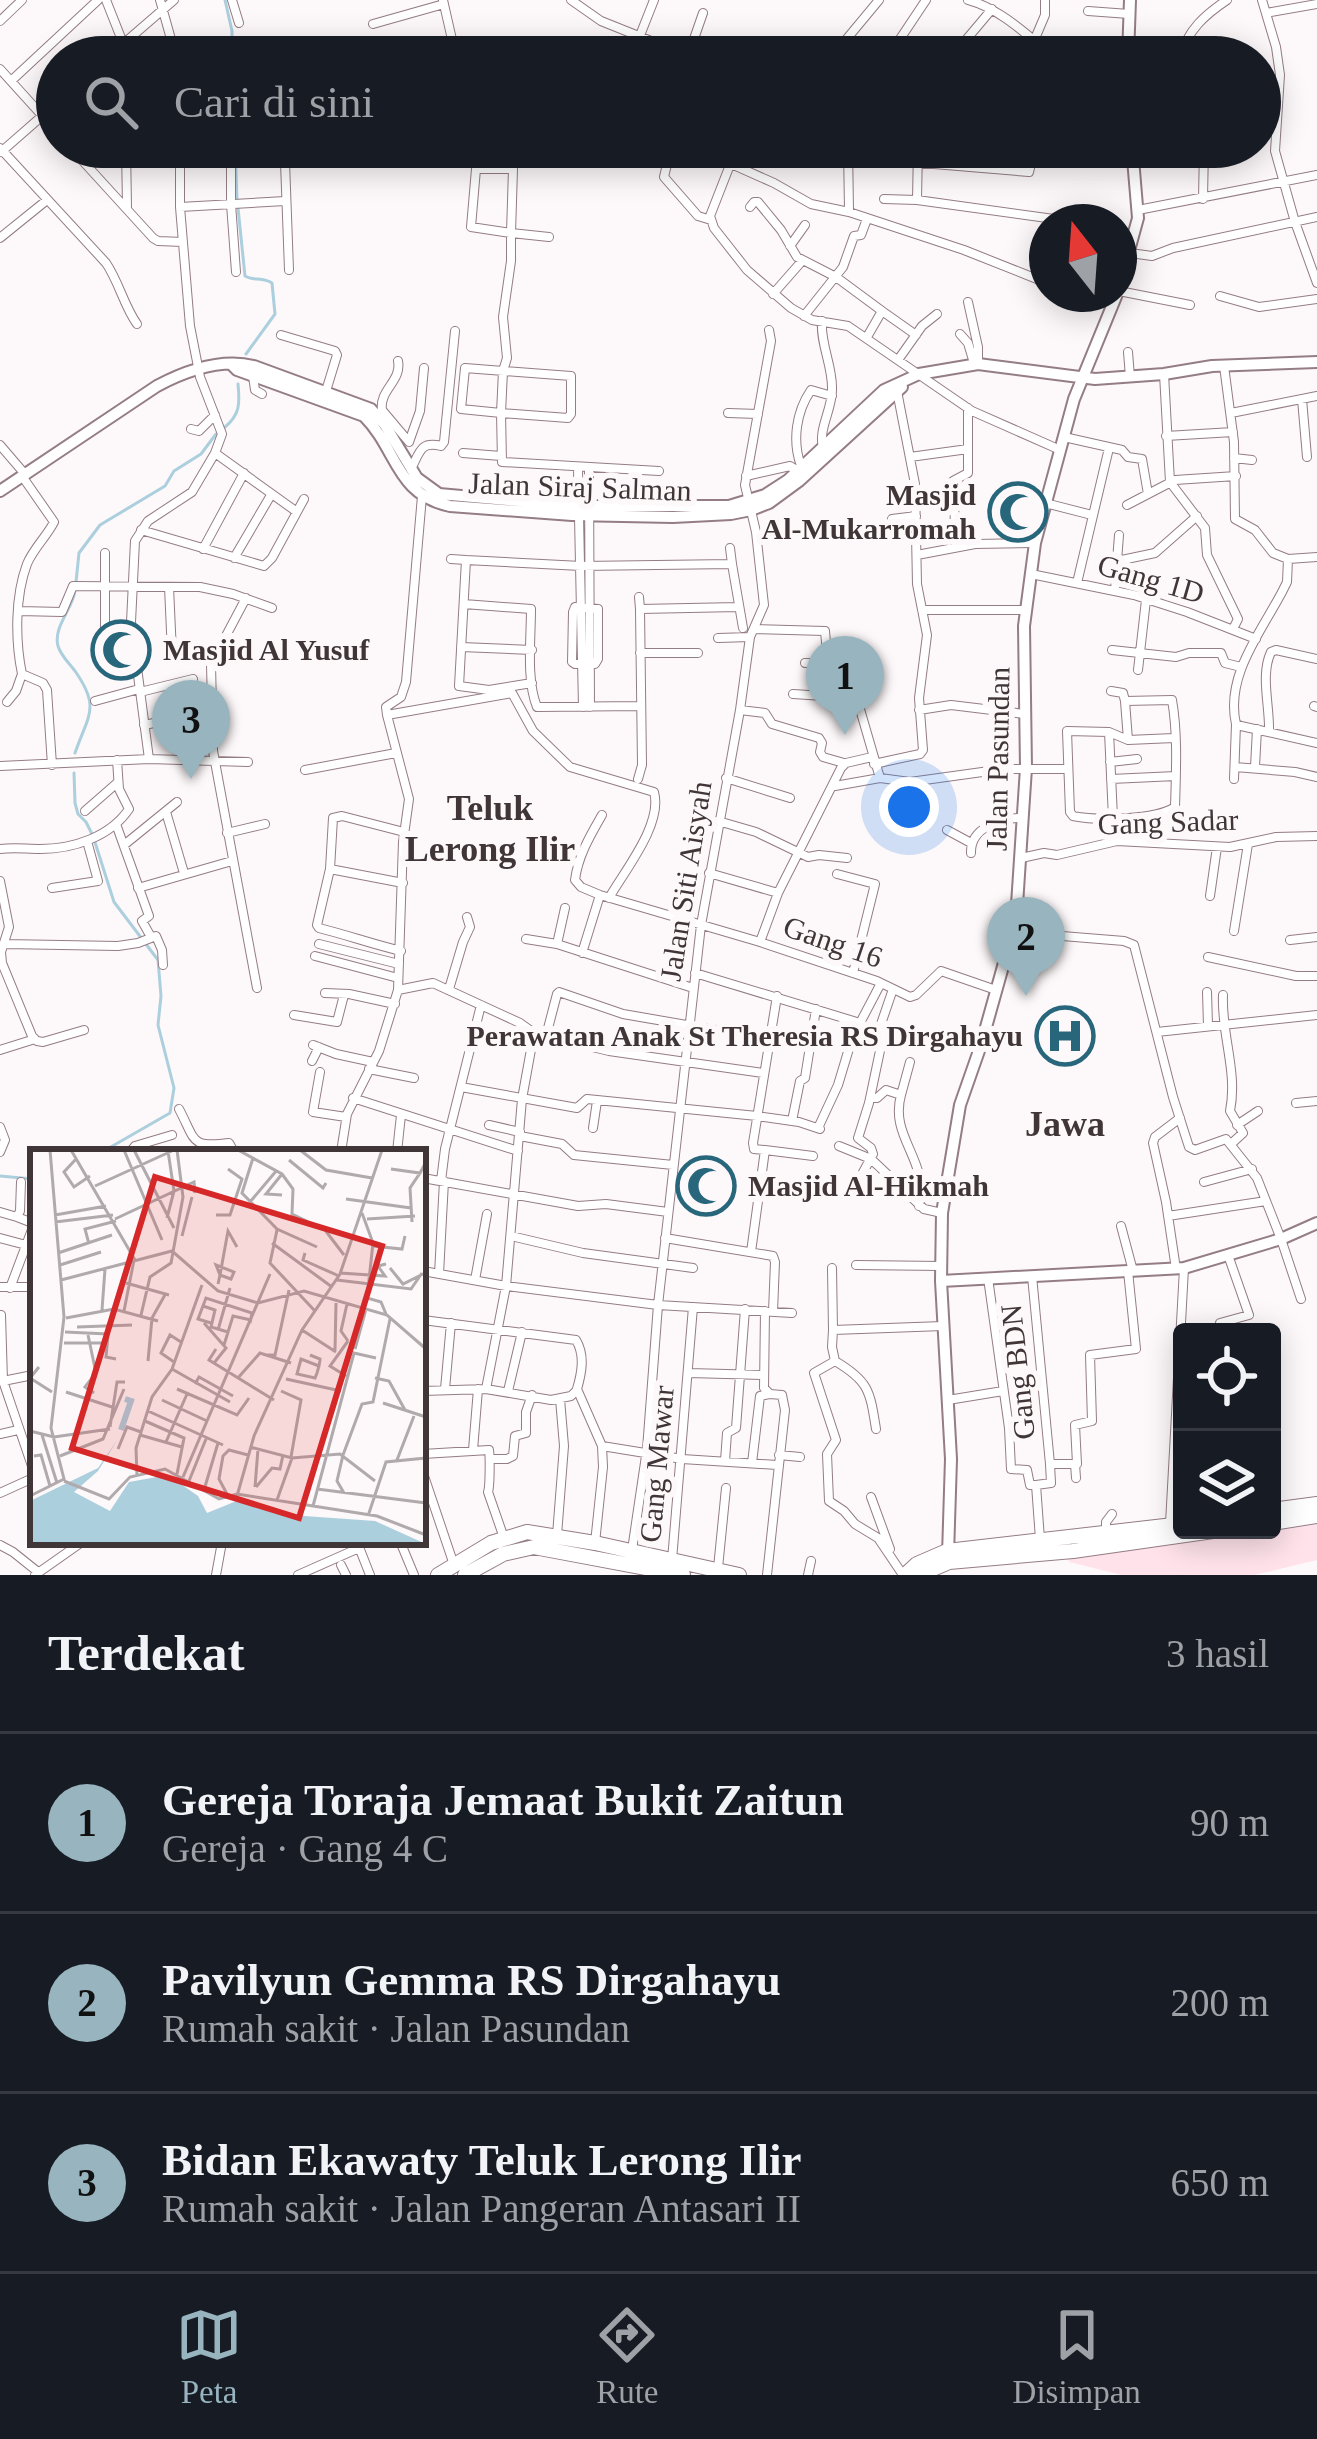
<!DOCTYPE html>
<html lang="id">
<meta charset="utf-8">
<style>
body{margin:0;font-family:"Times New Roman",serif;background:#20242c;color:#f1f3f6}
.controls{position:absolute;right:36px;bottom:36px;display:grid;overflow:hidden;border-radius:12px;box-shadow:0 6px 30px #0003}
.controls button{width:108px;height:108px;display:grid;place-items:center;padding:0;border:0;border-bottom:3px solid #363941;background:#171b24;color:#f1f3f6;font:60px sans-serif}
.compass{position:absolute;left:1029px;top:204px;width:108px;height:108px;border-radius:50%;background:#171b24;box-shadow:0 6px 30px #0003;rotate:343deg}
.you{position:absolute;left:909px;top:807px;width:42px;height:42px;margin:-30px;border:9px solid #fff;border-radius:50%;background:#1a73e8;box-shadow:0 0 0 18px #1a73e833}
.badge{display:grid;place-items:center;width:78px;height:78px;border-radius:50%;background:#97b4bf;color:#111;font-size:39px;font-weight:700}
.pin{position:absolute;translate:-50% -99px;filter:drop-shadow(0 3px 6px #0008)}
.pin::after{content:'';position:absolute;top:63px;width:42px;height:36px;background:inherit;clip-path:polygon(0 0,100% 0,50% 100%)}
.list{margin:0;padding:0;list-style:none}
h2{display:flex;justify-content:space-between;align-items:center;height:156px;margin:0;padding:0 48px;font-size:51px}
h2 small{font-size:39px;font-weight:400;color:#9ea1a6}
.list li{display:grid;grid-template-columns:78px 1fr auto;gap:36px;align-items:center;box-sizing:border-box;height:180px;padding:0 48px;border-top:3px solid #363941}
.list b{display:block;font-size:45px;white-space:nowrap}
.list p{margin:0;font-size:39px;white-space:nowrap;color:#9ea1a6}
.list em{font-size:39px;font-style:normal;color:#9ea1a6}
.icon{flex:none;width:66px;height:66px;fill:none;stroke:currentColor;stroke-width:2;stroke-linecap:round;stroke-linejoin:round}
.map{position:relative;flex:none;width:1317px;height:1575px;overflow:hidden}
.search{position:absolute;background:#171b24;box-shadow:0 6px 30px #0003;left:36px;right:36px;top:36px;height:132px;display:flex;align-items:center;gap:30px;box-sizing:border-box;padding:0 42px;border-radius:66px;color:#9ea1a6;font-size:45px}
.sheet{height:696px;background:#171b24}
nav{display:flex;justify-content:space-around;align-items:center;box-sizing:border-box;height:168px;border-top:3px solid #363941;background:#171b24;font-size:33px;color:#9ea1a6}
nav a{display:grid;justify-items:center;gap:6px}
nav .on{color:#97b4bf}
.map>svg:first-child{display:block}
.green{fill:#ffe2ea}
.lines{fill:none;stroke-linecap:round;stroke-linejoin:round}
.stream{stroke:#accfde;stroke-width:3}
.street-casing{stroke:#947d84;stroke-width:10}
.secondary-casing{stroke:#947d84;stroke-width:14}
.highway-casing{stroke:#947d84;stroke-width:16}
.street{stroke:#fff;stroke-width:8}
.secondary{stroke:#fff;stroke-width:10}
.highway{stroke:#fff;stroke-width:14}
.labels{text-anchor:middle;stroke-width:12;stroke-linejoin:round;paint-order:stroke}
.street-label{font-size:30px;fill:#403638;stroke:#fdf8f9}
.poi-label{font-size:30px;font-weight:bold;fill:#403638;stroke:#fdf8f9;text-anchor:end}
.quarter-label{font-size:36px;font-weight:bold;fill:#403638;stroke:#fdf8f9}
.inset-river{fill:none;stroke:#accfde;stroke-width:6}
.inset-road{fill:none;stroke:#b1aaac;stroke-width:3}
.view{fill:#d62828;fill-opacity:0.15;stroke:#d62828;stroke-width:6}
.inset-edge{fill:none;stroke:#403638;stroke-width:6}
</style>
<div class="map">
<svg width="1317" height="1575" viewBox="0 0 1317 1575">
<rect width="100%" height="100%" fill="#fdf8f9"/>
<path class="green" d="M1317 1521V1560L1254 1575H1122L1069 1562 1067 1556 1255 1530H1272V1528Z"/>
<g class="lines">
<path class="stream" d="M225 0 232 31V57
M235 147 237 199
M238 208 245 276C253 281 263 277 272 283L275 314 246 354
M224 428C240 415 240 404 238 384
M76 582 79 553 100 525 165 486 174 471 201 454 216 434
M75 753C88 715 101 708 75 671 69 663 61 656 58 646 53 627 72 610 75 591
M74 773 75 803 78 814 86 822 93 836 114 902 158 960 161 996 158 1025 174 1088 170 1113 109 1148 96 1152
M0 1176 33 1179"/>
<g class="street-casing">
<path id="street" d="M106 0 123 43V57
M160 0 176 57
M232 0 239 23
M443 0 456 57
M571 0 601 21 691 57
M968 0C1001 9 1028 36 1054 57
M1262 0 1276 47 1280 75 1275 151 1295 222 1317 283
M1088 11 1129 14
M1266 13 1317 4
M0 21 22 0
M373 24 444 4
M639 38 654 0
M1034 41 1045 15V0
M1184 44 1210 51
M960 47 992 9
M835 53 879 0
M688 56 703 13
M108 57 174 0
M228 57V44
M888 57 926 0
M1181 57C1186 31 1206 14 1227 0
M0 69 57 132
M11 81 98 0
M70 147 153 238 158 241 183 242
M126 147 127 207
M231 147V204L236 272
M671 147 664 177 698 216 711 220
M737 147 710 216 714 228 747 270 791 308 812 320 848 326 972 411 1058 449
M848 147 849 211
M918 147 917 200 1076 222
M0 148 106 263C119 282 124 306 137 324
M1 152 57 103
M1133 152 1157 147
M79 157 89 147
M886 160 1029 172 1035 147
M285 162 289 270
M729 163 774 183 811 204 849 212 964 250 1047 283
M884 199 917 200
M1203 199 1204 147
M180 207 285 201
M750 207 754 202H758L781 230 797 257 836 277 882 311 867 337
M1138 210 1317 175
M549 237 511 233 513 169H476L471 227 511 233V261L503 317 507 358 503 371 501 413 461 409 465 368 571 376V414L568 418 501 413 502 462 659 471
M0 238 47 200
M790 246 805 225
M1130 253 1152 256 1173 248 1317 217
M1119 291 1190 305
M773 294 802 261
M1220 296 1259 307 1317 299
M968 302 978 347V364
M882 311 916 335
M804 316 843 267 854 236 861 235 867 219
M822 321C820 344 833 366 832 390 832 410 818 429 823 448
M960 334 968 343 974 363
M281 335 335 351 337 355 326 391
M1128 352 1130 377
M898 360 922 326 937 314
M1224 366 1234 442 1235 519 1255 530 1273 553 1288 559 1317 557
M1164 374 1170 482 1205 528 1207 555 1238 619 1233 629
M253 376 255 390 262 394
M1302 399 1307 457
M382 410C379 390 402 381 398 361
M728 413 758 414
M1231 413 1317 396
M378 415 382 410 409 442 420 411 424 368
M191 429 199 431 215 415
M1166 436 1233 432
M1064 437 1122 450 1128 457 1142 459 1148 494
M0 445 24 473
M215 453 297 512
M463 453 501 456
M910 457 968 449V408
M1234 458 1252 460
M801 466C792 441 796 412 811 390L832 396
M411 469C420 452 420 441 441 446L444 442 455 331
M578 469 583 707
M589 469 590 707
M22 476 54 522C47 536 33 549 27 564 15 596 15 640 22 674L43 683 47 690 52 765
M746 476 790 466 798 471
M1045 503 1092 515
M1127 505 1175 480 1236 476
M892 519 916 516
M141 530 264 566 272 558 304 499
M956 547 953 481 968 473V449
M730 548 732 564
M203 549 244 473
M105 553V652L112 661 134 660
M917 555 975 544 1034 543
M234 558 271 495
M451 559 466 560
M1288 559 1287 582 1282 592C1261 632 1225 676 1236 724L1241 726 1317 743
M1117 561 1119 535
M1031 574 1134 595 1187 612 1256 639
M1077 583 1109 448
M169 587 172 653
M1115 591 1117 561 1155 553 1197 516
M639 597 640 609
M246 598 211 664 213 751 257 988
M464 604 531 609C531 639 526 680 537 707L640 706
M575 607 598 609V659L595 664H575L572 662 573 612Z
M922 610H1025
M19 611 62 612 73 586 200 587 233 594 272 608
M756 629 825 631 828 664
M718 638 750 637
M461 647 532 650
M1112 650 1176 657 1189 653H1221L1225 663 1241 667
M640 653H698
M805 663 840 664 848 668 880 778 910 782 1004 769H1067
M1138 670 1146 600
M532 683 489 690 459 686 466 560 581 566 732 564 743 628
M1111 691 1123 693 1125 701 1172 700C1178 734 1176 772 1175 807 1156 820 1097 821 1073 816L1070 812 1067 731 1109 732 1128 740 1174 738
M140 692 193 679
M793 694 855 698
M95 701 139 689
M1125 701 1128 740
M7 702 16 691 22 674
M1314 706 1317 707
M740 710 765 713 772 724 819 738 822 743 820 752 823 757 844 763
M919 710 951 705 1025 714
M387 715 512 693 533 731 570 767 654 792C663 824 625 870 609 898
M387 715 386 707 401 697 406 682 422 496
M144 725 189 716
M1109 732 1113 818
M1269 732C1270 706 1260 675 1271 652L1276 650 1317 659
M149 759 131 622 135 541 148 521 192 492 215 453 222 434 200 377 190 326 180 207V147
M1110 762 1137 759
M874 764 920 754 923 750 919 698 927 635 917 584 915 484 897 391
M0 766 149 759 248 762
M1235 767 1295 772 1317 777
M1255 767 1257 729
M305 770 396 753
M726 778 790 798
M638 779 642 765 640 609 738 607
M1111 779 1176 776
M1234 779 1236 724
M835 786 880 778
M85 811 117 783
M166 812 184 873
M602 815C590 836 578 856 575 880L581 887 600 895 760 942 877 981 910 997 916 995 941 971 996 990
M718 821 756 832 808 857 819 855 847 858
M116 824 149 916 142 921 151 937
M947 830 971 843
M227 833 265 824
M124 845 177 802
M0 849C14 847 26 849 40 849 73 849 110 837 129 809L119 789 117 760
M971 853C970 828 1001 817 1023 818
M1021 858 1044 853 1057 855 1117 841 1230 847 1276 837 1317 836
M330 869 403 883
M709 873 778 893
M837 874 875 884 853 973
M0 881 9 927 1 952 2 963 32 1036 37 1041 43 1042 84 1030
M52 888 98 881 87 841
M138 888 232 861
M1210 896 1217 847
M1234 931 1248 844
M1014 932 1124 941 1134 945 1173 1097 1189 1147 1195 1150 1226 1139 1257 1178 1281 1239 1301 1299
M526 939 557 944 693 988
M1290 940 1317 937
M760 942 778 893 841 768 846 763 872 757
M4 944 118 946 138 943 156 936 162 950 163 965
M319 944 399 964
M557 944 565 908
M401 951C372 944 347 935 319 928L317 925 330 869 333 818 342 816 404 832
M582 953 600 895
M315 956 398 978
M1208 957 1296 976H1317
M695 973 860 1023 881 983
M449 989 463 942 470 927 467 917
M893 989 881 1024 910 1039
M398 990 433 983 520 1023 534 1033 609 1051 763 1073
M1207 992 1208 1025
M325 993 349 994 395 1004
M1223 995C1221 1034 1238 1072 1230 1111L1243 1133 1231 1144
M294 1015 337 1022 344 995
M1157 1032 1317 1015
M546 1036 557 994 559 992 623 1014 768 1039
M313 1045 336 1054 373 1062
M0 1050 35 1039
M312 1061 319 1047
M369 1069 414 1078
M320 1072 313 1112 346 1117
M461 1087 577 1108 587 1099 757 1116 799 1122 820 1129
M901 1095C889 1138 930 1160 919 1206
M353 1098 518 1151
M871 1098H877L886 1090 901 1095 910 1062
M1296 1103 1317 1101
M179 1109C196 1141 190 1148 229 1143L234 1152
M792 1121 800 1081 805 1078 816 1009
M489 1125 520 1132
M1237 1125 1258 1111
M0 1127 5 1140 0 1152
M593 1128 597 1101
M818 1128 838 1085 857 1022
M520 1136 562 1144 574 1155 673 1165
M839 1146 871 1159 924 1209 942 1213
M765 1150 754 1149 753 1143 777 996
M130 1152 135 1146 172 1135
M341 1152 347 1114 379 1051 398 990 403 842 409 799 387 715
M397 1152 401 1115
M423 1178 578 1206 606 1204 668 1212
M441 1181 445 1149 481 1005
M1204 1182 1252 1169
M856 1193 861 1176 873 1154 871 1148 858 1138 869 1103 885 1027
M0 1212 17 1217 20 1211 21 1182
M1168 1216 1266 1201
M1121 1226 1133 1271
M511 1236 583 1253 693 1268
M0 1238 26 1245
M665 1238 773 1256 775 1262 773 1312
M751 1252 765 1150 813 1156
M856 1265 941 1266
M832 1268 833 1330
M1176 1269 1166 1202 1153 1143 1155 1137 1180 1118
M423 1271 506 1286 658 1305 792 1313
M439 1274 444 1181
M1032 1276 1050 1464 1051 1483 1036 1485
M988 1278 1009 1428 1011 1469 1027 1470 1030 1485H1036L1040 1539
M475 1280 487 1214
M0 1287H33
M10 1288 33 1227 30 1222 17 1217
M765 1311 764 1388 770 1394 782 1395 785 1410 767 1575
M1 1315 3 1381 33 1469
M423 1320 576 1340C585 1355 582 1372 577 1389
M1220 1332V1323L1249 1315 1228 1255
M835 1361C869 1381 870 1391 876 1429
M689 1373 763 1375
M3 1381 33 1375
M445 1389 451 1323
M486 1389 506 1286 522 1099 534 1033
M577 1389 602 1446 603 1467 595 1543
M423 1391 486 1389 551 1400 571 1396 577 1390
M508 1391 522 1332
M948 1400 1003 1391
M0 1434 18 1430
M602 1446 682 1459 777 1465
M473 1450 478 1389
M423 1454 489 1450C490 1456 490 1487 488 1492L504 1538
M779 1455 800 1457
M491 1459H507L513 1456 515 1436 526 1433V1412L532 1395
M725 1461 727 1433 736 1428 745 1309
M752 1463 760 1396 769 1394
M1050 1464H1077L1075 1425 1092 1421 1090 1355 1136 1349 1128 1271
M1075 1464 1076 1478
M423 1473 454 1565
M0 1493 33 1478
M871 1497 890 1549
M1170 1524 1184 1268
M1106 1531V1522L1112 1514
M557 1535 564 1446 560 1399
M357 1542 370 1575
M0 1545 13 1552 38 1572
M402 1546 414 1575
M632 1550 647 1449 658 1305 701 925 740 710 750 637 764 605 756 532 745 485 771 341 769 330
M672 1560 693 1307
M341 1565 346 1575
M718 1568 726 1488
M35 1575 82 1542
M216 1575 222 1542
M298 1575 359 1548
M808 1575 811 1561
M903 1575 878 1538 855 1524 844 1511 829 1501 827 1454 836 1440 814 1373 835 1361 832 1347 833 1330 943 1326"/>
</g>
<g class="secondary-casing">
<path id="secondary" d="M1128 57 1130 0
M1119 287 1138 218 1132 147
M232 365 237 370 364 416C398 450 395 494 450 506L572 515 673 517 731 514 751 510 769 503 799 481 902 387
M0 491 157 386C187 370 221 358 254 366L371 409 385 425 417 478 439 494 576 506H729L765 495 788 480 884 390 919 374 978 364 1095 379 1164 374 1212 366 1317 362
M941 1281 1184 1268 1281 1239 1317 1223
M948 1555 951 1459 941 1281 942 1213 960 1105 981 1045 1016 920 1026 768 1024 626 1035 543 1074 399 1117 294"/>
</g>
<g class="highway-casing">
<path id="highway" d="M1272 1510 1317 1504
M1272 1523 1317 1516
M438 1575 491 1543 527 1532 595 1543 739 1575
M465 1575 503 1554 534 1547 683 1575
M905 1575 917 1564 947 1551 1182 1524
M919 1575 949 1562 1073 1551 1220 1530"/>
</g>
<use href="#street" class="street"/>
<use href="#secondary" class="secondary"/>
<use href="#highway" class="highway"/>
</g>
<defs>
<g id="mosque-ring" transform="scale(3)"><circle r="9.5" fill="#fdf8f9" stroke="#28667c" stroke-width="1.5"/><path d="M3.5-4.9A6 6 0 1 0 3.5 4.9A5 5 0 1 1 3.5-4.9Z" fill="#28667c"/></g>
<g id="hospital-ring" transform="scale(3)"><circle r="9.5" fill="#fdf8f9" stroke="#28667c" stroke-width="1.5"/><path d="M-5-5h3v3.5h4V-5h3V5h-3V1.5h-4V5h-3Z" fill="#28667c"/></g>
</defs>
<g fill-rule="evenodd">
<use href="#mosque-ring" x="1018" y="512"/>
<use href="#mosque-ring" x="121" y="650"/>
<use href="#hospital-ring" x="1065" y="1036"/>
<use href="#mosque-ring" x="706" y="1186"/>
</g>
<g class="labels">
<g class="street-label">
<text transform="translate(580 487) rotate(2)" y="10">Jalan Siraj Salman</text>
<text transform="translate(1151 579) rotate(16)" y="10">Gang 1D</text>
<text transform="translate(998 759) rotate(-89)" y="10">Jalan Pasundan</text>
<text transform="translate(1168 822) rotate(-2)" y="10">Gang Sadar</text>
<text transform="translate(686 881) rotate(-81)" y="10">Jalan Siti Aisyah</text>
<text transform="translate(833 942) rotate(19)" y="10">Gang 16</text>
<text transform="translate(1018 1372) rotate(-96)" y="10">Gang BDN</text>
<text transform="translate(657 1464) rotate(-85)" y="10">Gang Mawar</text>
</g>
<g class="poi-label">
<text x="976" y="505">Masjid<tspan x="976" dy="34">Al-Mukarromah</tspan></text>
<text x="163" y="660" text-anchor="start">Masjid Al Yusuf</text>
<text x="1023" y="1046">Perawatan Anak St Theresia RS Dirgahayu</text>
<text x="748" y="1196" text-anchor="start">Masjid Al-Hikmah</text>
</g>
<g class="quarter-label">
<text x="490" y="820">Teluk<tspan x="490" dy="41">Lerong Ilir</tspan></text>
<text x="1065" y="1136">Jawa</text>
</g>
</g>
<g transform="translate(30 1149)">
<rect width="396" height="396" fill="#fdf8f9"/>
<path d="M88 290 68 322 44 343 80 362 99 333 138 326 168 347 177 364 209 351 246 365 345 372 396 395H0V352L68 319Z" fill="#accfde"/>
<path class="inset-river" d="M91 281 101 252 95 250"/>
<path class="inset-road" d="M41 1 105 111M94 1 132 91M104 1 144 79M208 1 252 25 263 40 262 65 295 81 314 106M270 1 296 21 342 29M223 9 212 44 247 80 287 98M46 10 34 23 44 38 60 27M259 11 293 39 296 34M361 20 390 24 396 13M252 25 236 45 252 46M65 37 144 1M316 50 381 59M220 53 247 21M332 64 343 94 337 149 351 153 356 165M25 66 76 57M186 66H200L212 30 198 20M137 69 144 42 138 2M85 70 164 33 165 44M337 70 385 67M25 73 83 66M382 73 380 39 390 24M247 81 240 114 284 161M152 87 162 48M242 94 302 138M59 95 55 80 86 72M343 97 372 100 375 87M28 104 82 86M275 104 273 111 309 127M30 116 71 103M360 119 373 135 395 124M310 124 355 127 348 117 356 115M190 126 198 82 207 98M31 131 142 102 188 142 228 154 274 142 357 166 396 200M307 131 381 140 392 124M96 134 139 146M188 135 190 126 201 130 204 123 186 116 190 126M317 155 311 182 318 192M173 157 185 161 181 178 198 183M72 161 75 120M94 162 104 111M111 166 120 128 141 114 153 48 147 1M36 169 84 160 128 172M79 174 76 208 86 210M174 174 196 199 184 214M181 174 168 170 176 149 222 164 220 174M47 178 102 176M188 181 200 139M272 181 306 203M35 183 78 185M58 186 66 224 55 238 64 244M34 194H75M194 196 203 167 221 171M186 200 179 211 244 251M325 200 336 160M305 201 306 154M236 206H245L259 141M280 206 290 210V211L289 217 287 224 285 229 267 225 271 210 289 217M118 212 122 169 136 144M144 213 131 204 140 186 151 193M9 218 0 229 22 243M142 220 200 253M316 227 300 217 318 192M345 229 359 232 375 261M207 230 230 204 261 214M256 230 311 242M165 235 169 228 203 247M147 240 207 266 219 249M251 242 271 251 261 308M36 243 82 258M132 251 177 272M353 254 396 268M118 262 193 296M115 272 154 289 147 325M80 278 87 233H95M0 282 24 288 80 280M12 286 27 334M110 286 152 298M136 293 157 245M220 298 262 309 310 305 345 332M88 300 97 278 111 283M313 306 332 255 343 253 360 170M313 306 307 332 314 344M4 307 11 306 20 337M30 307 73 290 94 240M367 311 384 267M107 327 106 299 122 248 142 220 172 136M153 328 240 125M34 332 79 350 100 328 135 320 189 350 207 345 347 367 396 386M159 332 176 290M225 338 228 300M226 338 242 319 250 320 253 306M287 340 396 354M174 341 188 294M0 347 34 330 21 279 34 168 20 1M198 347 189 330 193 307 199 301 218 306M207 347 224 287 272 181 310 125 352 1M247 351 262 309M283 357 324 204 346 209M338 367 356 313 396 309"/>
<path class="view" d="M125 28 352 97 269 369 42 299Z"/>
<rect width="396" height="396" class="inset-edge"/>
</g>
</svg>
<div class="controls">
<button><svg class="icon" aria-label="locate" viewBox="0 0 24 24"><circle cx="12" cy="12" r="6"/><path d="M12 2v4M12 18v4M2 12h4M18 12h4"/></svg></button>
<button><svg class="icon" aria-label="layers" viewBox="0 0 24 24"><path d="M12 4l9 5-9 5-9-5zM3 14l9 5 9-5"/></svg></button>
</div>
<svg class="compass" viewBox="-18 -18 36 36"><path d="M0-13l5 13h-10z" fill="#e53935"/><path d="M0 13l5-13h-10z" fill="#9ea1a6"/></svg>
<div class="you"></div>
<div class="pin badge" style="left:845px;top:735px">1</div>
<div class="pin badge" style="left:1026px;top:996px">2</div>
<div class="pin badge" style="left:191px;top:779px">3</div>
<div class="search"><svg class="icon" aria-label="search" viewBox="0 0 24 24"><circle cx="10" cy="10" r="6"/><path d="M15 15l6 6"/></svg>Cari di sini</div>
</div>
<section class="sheet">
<h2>Terdekat<small>3 hasil</small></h2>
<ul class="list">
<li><span class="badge">1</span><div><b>Gereja Toraja Jemaat Bukit Zaitun</b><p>Gereja · Gang 4 C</p></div><em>90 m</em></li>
<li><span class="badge">2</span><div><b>Pavilyun Gemma RS Dirgahayu</b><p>Rumah sakit · Jalan Pasundan</p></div><em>200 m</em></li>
<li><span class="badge">3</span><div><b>Bidan Ekawaty Teluk Lerong Ilir</b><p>Rumah sakit · Jalan Pangeran Antasari II</p></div><em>650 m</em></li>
</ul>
</section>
<nav>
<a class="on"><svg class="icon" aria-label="map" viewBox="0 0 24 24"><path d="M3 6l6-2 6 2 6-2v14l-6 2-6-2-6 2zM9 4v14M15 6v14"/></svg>Peta</a>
<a><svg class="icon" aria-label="directions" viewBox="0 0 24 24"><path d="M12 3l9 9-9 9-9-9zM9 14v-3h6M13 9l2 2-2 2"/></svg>Rute</a>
<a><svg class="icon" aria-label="saved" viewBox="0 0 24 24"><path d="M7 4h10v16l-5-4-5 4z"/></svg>Disimpan</a>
</nav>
